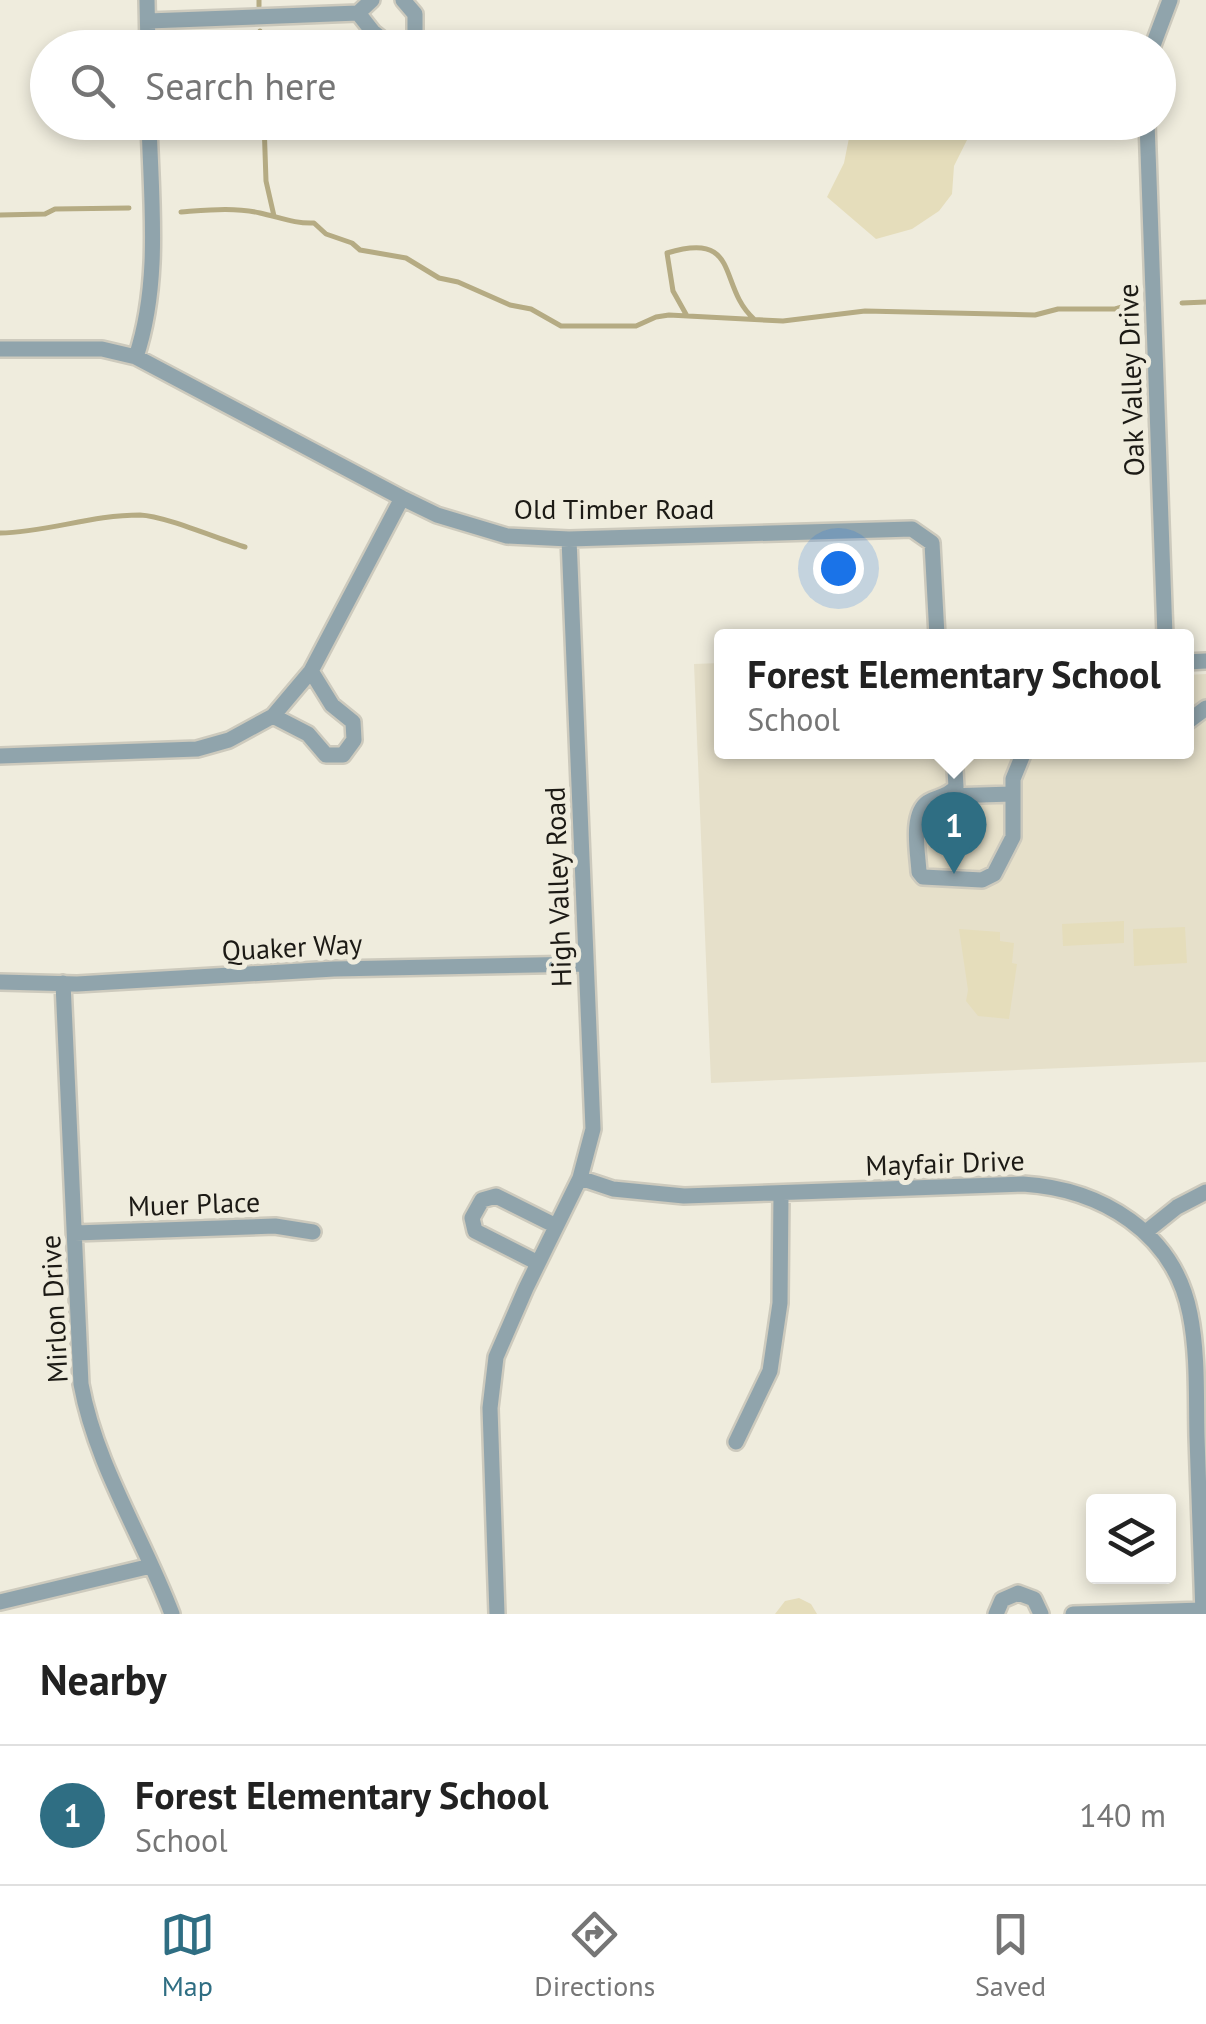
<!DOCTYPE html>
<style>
body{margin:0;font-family:"PT Sans",sans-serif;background:#f2f2f2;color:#222}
.controls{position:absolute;right:30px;bottom:30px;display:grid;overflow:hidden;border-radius:10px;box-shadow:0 5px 15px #0003}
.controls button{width:90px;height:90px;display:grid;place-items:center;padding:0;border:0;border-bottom:2px solid #e0e0e0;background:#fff;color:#222;font:50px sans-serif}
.you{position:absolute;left:838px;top:568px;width:35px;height:35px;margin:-25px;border:8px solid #fff;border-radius:50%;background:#1a73e8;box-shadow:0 0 0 15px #1a73e833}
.badge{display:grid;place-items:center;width:65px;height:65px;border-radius:50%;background:#2f6e83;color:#fff;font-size:32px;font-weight:700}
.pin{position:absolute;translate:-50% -82px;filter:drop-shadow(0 2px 5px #0008)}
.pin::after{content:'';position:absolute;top:52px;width:35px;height:30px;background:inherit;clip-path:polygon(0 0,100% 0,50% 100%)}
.popup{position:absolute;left:714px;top:629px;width:480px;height:130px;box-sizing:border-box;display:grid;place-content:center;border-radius:10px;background:#fff;filter:drop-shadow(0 2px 8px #0005);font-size:32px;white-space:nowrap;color:#767676}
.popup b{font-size:38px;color:#222}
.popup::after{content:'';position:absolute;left:50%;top:100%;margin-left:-20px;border:20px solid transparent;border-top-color:#fff}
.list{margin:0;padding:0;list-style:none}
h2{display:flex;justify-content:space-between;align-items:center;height:130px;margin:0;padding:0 40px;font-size:42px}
h2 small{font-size:32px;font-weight:400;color:#767676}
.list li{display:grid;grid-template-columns:65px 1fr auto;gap:30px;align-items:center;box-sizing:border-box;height:140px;padding:0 40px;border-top:2px solid #e0e0e0}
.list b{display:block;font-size:38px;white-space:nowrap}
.list p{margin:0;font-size:32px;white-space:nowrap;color:#767676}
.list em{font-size:32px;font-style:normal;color:#767676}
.icon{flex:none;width:55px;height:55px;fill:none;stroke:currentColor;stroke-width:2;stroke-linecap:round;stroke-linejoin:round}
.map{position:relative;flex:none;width:1206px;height:1614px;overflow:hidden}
.search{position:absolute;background:#fff;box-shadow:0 5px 15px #0003;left:30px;right:30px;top:30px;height:110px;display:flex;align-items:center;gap:25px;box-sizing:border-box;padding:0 35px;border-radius:55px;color:#767676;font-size:38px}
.sheet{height:270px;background:#fff}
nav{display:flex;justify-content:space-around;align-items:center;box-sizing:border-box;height:140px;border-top:2px solid #e0e0e0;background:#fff;font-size:28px;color:#767676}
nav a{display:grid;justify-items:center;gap:5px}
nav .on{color:#2f6e83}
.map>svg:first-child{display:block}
.built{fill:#e6e0ca}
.green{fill:#e5ddbb}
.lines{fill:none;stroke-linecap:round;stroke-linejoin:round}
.stream{stroke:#b5ab83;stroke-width:5}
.minor-casing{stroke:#cdcabd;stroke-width:20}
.minor{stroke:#90a4ac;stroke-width:15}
.labels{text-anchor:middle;stroke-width:10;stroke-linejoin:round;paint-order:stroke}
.street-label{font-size:28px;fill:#1c1a15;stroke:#efecdd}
</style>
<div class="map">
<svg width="1206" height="1614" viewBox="0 0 1206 1614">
<rect width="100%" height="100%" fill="#efecdd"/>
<path class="built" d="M721 663 722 752H1186L1187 675 1206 674V1062L711 1083 694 664Z"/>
<path class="green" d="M862 122 964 123 970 134 954 166 952 194 939 211 912 229 876 239 827 197 844 163 850 133Z
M1124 921V943L1063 946 1062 924Z
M1185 927 1187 963 1134 966 1133 929Z
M959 929 1000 932V941L1014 943 1012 963 1017 964 1009 1019 978 1016 966 1001 968 990Z
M799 1598 811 1604 817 1614H775L785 1601Z"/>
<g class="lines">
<path class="stream" d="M259 0V6
M260 31V48
M264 122 266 181 274 216
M181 212C208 210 234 207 260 213 279 217 295 224 314 223L326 234 352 243 360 250 406 258 439 278 458 282 510 305 531 309 561 326H636L656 317 669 315 783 321 865 311 1035 315 1058 309H1115L1133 304
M0 215 45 214 55 209 129 208
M1182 303 1206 302
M687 316 673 291 667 253C742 230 717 286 754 319
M0 533C47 532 92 515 140 515 165 516 218 539 245 547"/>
<g class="minor-casing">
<path id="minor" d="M147 0 148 48
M358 13 373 32 392 47 415 35V14L403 0
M148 21 358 13 372 0
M1152 48 1170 0
M1147 122 1165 636
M1 349H102L136 357 402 498 437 515 507 536 569 539 912 529 932 543 937 636
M136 357C161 282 151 200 149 122
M1186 662 1206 661
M273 716 308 734 326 755H343L354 740 353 722 332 705 311 671
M1186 723 1206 708
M954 752 956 787C947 797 939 796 928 802 910 814 918 853 919 872L923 877 982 880 994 874 1013 837V779L1024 752
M0 756 197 749 229 740 273 716 311 671 402 498
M948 796 1012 794
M0 982 77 984 334 969 586 964
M63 983 81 1384C96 1466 143 1537 172 1614
M580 1178 613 1189 684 1196 1023 1184C1101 1189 1174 1232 1190 1314 1198 1354 1196 1397 1197 1437 1199 1496 1201 1555 1203 1614
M1147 1231 1177 1207 1206 1192
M75 1233 275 1226 313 1232
M538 1263 475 1231 472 1218 482 1200 496 1196 556 1226
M736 1442 770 1371 780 1303 781 1193
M0 1602 151 1566
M497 1614 490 1408 496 1357 526 1288 580 1178 593 1129 569 539
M996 1614 1002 1600 1018 1593 1034 1599 1041 1614
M1073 1614 1203 1610"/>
</g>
<use href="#minor" class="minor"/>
</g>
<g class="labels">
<g class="street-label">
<text transform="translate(1131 380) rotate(-92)" y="10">Oak Valley Drive</text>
<text x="614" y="519">Old Timber Road</text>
<text transform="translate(558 887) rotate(-92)" y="10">High Valley Road</text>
<text transform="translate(292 947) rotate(-3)" y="10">Quaker Way</text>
<text transform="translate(945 1163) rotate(-2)" y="10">Mayfair Drive</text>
<text transform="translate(194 1204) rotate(-2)" y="10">Muer Place</text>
<text transform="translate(54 1309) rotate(-93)" y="10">Mirlon Drive</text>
</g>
</g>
</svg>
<div class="controls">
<button><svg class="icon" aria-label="layers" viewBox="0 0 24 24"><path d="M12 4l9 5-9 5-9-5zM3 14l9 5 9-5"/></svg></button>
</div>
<div class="you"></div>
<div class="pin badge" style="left:954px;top:874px">1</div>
<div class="popup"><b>Forest Elementary School</b>School</div>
<div class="search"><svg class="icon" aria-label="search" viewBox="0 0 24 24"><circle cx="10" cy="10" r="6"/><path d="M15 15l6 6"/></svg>Search here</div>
</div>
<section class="sheet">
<h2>Nearby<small></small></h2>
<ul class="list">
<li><span class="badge">1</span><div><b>Forest Elementary School</b><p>School</p></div><em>140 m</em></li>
</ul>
</section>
<nav>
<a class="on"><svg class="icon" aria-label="map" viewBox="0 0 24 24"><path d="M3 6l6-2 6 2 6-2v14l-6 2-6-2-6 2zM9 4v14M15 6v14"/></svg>Map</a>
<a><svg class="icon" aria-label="directions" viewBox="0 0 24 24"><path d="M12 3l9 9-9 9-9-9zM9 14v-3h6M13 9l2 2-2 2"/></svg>Directions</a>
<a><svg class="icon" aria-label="saved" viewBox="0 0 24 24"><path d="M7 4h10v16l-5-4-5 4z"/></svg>Saved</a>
</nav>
